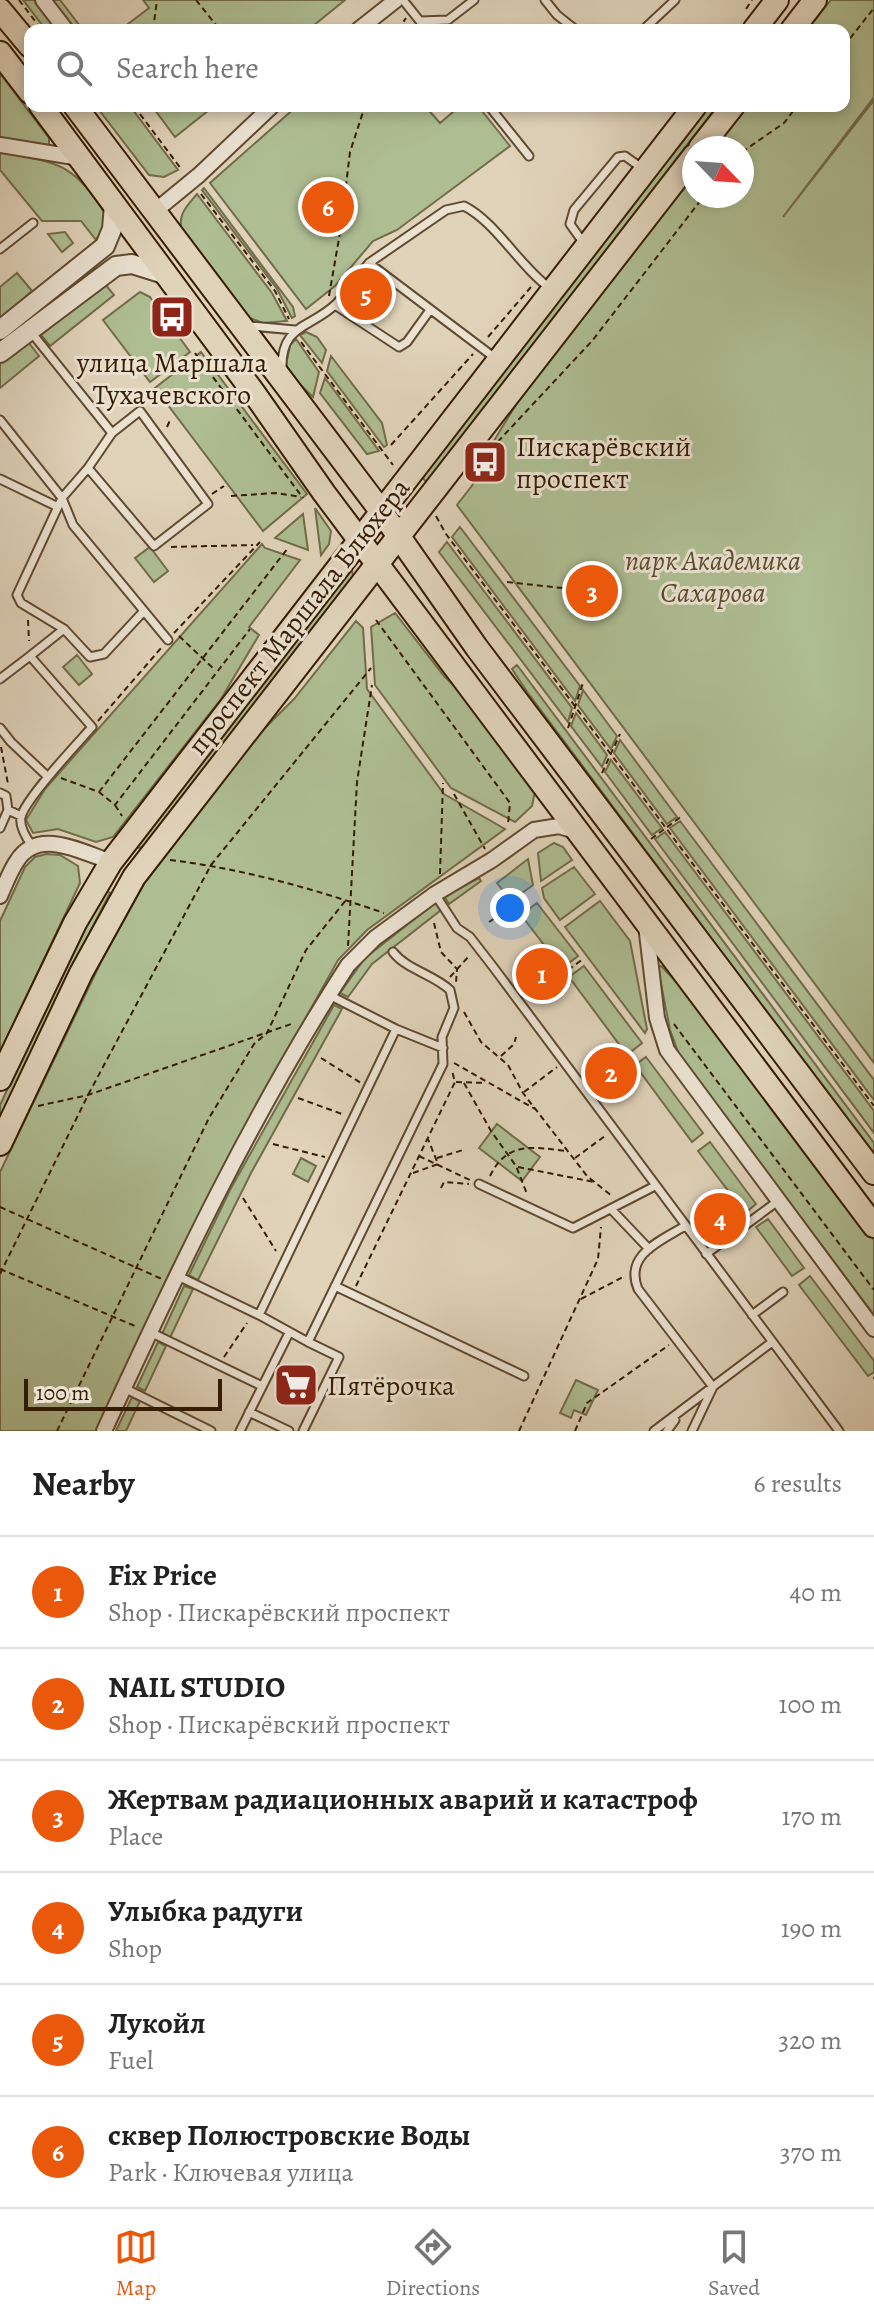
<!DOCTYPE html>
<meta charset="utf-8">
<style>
body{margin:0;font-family:Alegreya,serif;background:#f6f6f6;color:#222}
.compass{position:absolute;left:682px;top:136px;width:72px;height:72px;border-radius:50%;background:#fff;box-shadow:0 4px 12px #0003;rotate:115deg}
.scale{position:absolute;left:24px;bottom:20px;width:198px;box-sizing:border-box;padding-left:8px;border:4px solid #361c01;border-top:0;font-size:22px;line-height:28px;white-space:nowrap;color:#361c01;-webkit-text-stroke:6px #ebe2d2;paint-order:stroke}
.you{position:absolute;left:510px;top:908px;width:28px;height:28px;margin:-20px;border:6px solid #fff;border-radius:50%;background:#1a73e8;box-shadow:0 0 0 12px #1a73e833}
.badge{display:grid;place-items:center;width:52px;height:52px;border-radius:50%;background:#ea580c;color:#fff;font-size:26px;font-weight:700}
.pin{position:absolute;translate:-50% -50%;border:4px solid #fff;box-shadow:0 2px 8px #0006}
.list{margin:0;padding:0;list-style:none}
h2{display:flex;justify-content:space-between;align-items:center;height:104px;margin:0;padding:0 32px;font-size:34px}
h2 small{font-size:26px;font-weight:400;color:#767676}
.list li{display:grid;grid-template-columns:52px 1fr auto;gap:24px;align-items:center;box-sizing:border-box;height:112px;padding:0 32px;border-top:2px solid #e0e0e0}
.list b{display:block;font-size:30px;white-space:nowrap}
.list p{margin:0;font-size:26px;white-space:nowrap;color:#767676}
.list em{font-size:26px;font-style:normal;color:#767676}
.icon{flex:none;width:44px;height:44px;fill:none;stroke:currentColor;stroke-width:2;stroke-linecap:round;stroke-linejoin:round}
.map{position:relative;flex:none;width:874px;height:1431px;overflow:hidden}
.search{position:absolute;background:#fff;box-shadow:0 4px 12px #0003;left:24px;right:24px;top:24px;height:88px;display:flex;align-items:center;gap:20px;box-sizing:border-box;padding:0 28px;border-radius:16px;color:#767676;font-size:30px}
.sheet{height:776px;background:#fff}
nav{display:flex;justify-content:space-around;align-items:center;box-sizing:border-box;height:112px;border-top:2px solid #e0e0e0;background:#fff;font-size:22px;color:#767676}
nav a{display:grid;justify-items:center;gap:4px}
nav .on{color:#ea580c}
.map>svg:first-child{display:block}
.green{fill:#aebd92;stroke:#726c4a;stroke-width:2}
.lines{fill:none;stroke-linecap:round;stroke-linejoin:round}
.service-casing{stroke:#604a2f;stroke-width:11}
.minor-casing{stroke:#604a2f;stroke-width:18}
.tertiary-casing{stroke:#604a2f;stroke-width:22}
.primary-casing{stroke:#361c01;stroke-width:26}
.path{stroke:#361c01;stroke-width:2;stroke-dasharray:6 4;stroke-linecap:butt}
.service{stroke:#ebe2d2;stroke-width:7}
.minor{stroke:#ebe2d2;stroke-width:14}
.tertiary{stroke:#ebe2d2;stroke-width:18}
.primary{stroke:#e0d3ba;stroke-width:22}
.labels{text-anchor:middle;stroke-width:6;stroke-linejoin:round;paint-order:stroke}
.poi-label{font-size:28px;fill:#361c01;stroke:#ebe2d2;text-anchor:start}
.park-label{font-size:28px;font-style:italic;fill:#5a4c2c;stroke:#ebe2d2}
.street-label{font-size:28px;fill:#361c01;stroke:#ebe2d2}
</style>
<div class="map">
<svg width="874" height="1431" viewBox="0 0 874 1431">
<rect width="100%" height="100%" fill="#e0d3ba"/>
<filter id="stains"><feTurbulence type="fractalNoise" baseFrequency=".0025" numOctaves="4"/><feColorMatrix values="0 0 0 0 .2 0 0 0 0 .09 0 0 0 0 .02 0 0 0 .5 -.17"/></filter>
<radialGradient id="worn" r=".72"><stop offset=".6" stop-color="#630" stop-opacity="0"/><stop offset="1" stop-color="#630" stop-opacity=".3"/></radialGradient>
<path class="green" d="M23 0H34L57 30H46Z
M52 0H60L83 30H75Z
M143 0H345L308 30H120L149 8Z
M831 0H874V97L783 217 874 100V1063L457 505 498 452 492 444 520 398 694 175V196H742V148H715L748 106H844V30H807Z
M0 73 49 138V144L46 146 0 138Z
M96 106H130L178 170 164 177 149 175Z
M152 106H214L175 137Z
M297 106H425L440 123 460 106H478L510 146 397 230 373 241 335 286 306 309 210 183Z
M709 106H717L427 483 422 477Z
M0 151C55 164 72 160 104 212 107 222 103 232 96 240L81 221H42L0 170Z
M204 188 293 307 295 316 292 318 277 289 202 190Z
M197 194 272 293 287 321 263 323 245 316 183 234C176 216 186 207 197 194Z
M65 232 73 243 62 252 48 234Z
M17 273 32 291 0 319V287Z
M105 284 114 295 50 346 41 335Z
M140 292 150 297 190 352 150 382 103 320Z
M306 332 317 337 326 350 322 363 300 335Z
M296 339 319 372 313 397 285 370 290 345Z
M29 343 39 356 0 388V363Z
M201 352 307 494 263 531 155 388Z
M331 356 382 423 387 445 384 447 327 371Z
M325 378 379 451 367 454 320 393Z
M315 508 331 531 329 544 321 555Z
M303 514 308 550 275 538Z
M460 527 580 686 575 701 452 537Z
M447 542 572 708 568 722 439 552Z
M262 544 265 548 300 560 249 627 259 635 221 699 113 837 96 842 58 829 33 833 26 820 45 789Z
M150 547 168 571 154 582 135 558Z
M349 570H352L353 576 143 847 138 848 136 845Z
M395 613 444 676 471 702 535 792 532 806 515 822 451 788 375 685 371 627Z
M356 621 363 628 367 689 444 794 505 829 367 930 338 960 226 1161 168 1276 96 1431H0V1172L101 962 144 884 258 735 294 699Z
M77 655 92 674 79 685 63 667Z
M517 665 874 1143V1156L528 693 512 669Z
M583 690 617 736 611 749 578 705Z
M576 713 607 755 602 767 571 726Z
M620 740 677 817 667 824 614 753Z
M611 760 662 828 652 835 605 772Z
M680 821 874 1080V1100L670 828Z
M665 832 874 1111V1133L655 839Z
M554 843 563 847 572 860 541 881 538 853Z
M46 854 60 855 78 866 80 883 0 1052V921L25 867 35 857Z
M528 859 533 885 511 901 497 883Z
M574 867 595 894 560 920 544 898 542 888Z
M479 878 481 881 449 904 444 896Z
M105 890 110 893 70 971 0 1119V1105L64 968Z
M600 901 630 941 647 1029 645 1033 565 927Z
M435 903 441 910 372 964 348 997 340 993 365 958Z
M537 903 578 956 562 968 521 915Z
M584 966 642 1043 627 1055 569 977Z
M661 966 697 1003 874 1240V1315L680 1057 670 1030 658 968Z
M334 1005 342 1009 251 1173 198 1280 189 1275 230 1190Z
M646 1057 703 1133 692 1142 635 1065Z
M497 1124 540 1157 522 1181 479 1148Z
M710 1142 756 1204 745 1213 698 1151Z
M301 1158 316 1166 308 1182 293 1174Z
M768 1219 804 1268 792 1276 756 1227Z
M810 1276 874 1361V1372L868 1376 799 1285Z
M184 1286 193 1289 170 1338 162 1334Z
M158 1342 166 1346 145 1391 137 1387Z
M576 1380 598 1390 586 1415 574 1410 571 1418 560 1413Z
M132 1397 140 1401 126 1431H116Z"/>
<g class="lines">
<g class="service-casing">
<path id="service" d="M403 0 427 30
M545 0 557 15 576 30
M420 21 448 20 474 0
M643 30 675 0
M489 106 529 156
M585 245 570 224 574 210 618 157 625 156 643 169
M0 249 33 223
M369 263 446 210 464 206C496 222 520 267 551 289
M335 305 399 347 407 342 430 310
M250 326 295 330
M31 332 112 433
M282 371C280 323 311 329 337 303 348 291 358 276 369 263L495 358
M0 420 62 498 73 525 168 640
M0 479 58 507
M64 629 90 657 104 654 143 612
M0 679 30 656
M0 728 11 742 48 777
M0 793 6 796 8 810
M0 828 8 810 21 816
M32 846C27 839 19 827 21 817 25 799 77 744 92 727L30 656 64 629 21 603 17 595 62 498 88 468 112 433 140 411 208 504 154 546 88 468
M435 894 457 928 470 937 494 968 839 1431
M329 995 396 1029 443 1048
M479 1184 573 1228 655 1186
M612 1210 649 1249
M685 1226C660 1241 624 1255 638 1289L713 1387
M706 1254 778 1201
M178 1276 259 1315 308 1342 443 1064 442 1037 454 1008 450 990C433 974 407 970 393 952
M335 1286 524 1376
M259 1315 396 1029
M752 1315 783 1292
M150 1332 262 1386
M124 1388 211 1431
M249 1412 289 1431
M240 1431 289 1333
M303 1431 339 1357 308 1342
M654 1431 772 1342
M667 1431 675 1420
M692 1431 712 1389"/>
</g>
<g class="minor-casing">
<path id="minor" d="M43 0 66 30
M358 30 396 0
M0 145 80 158
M154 212 199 175 272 106
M0 896C5 885 10 871 17 861 38 827 82 852 111 862
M646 925 657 1018 667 1050 874 1329
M104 1431C177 1272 253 1112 348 965L375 938 435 894 492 860 534 830 559 826 575 831"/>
</g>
<g class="tertiary-casing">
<path id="tertiary" d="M0 330 105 246 112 229 114 205
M0 353 116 266 132 264 167 275"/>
</g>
<g class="primary-casing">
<path id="primary" d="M0 10 30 46
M754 30 777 0
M792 30 815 0
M0 53 30 92
M41 106 254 393 324 493 874 1226
M75 106 381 511 477 648 874 1173
M700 148 733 106
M0 1079 75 923 111 862 695 106
M0 1144 81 973 134 877 694 156"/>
</g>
<path class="path" d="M19 0 42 30
M196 0 220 30
M746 9 752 0
M153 30 157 0
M398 30 406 18
M844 46 874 8
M134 106 182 170
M742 152 784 123 797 106
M201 194 275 291 289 319
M329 296 341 227 350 152 365 106
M488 337 531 287
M301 342 393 465
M195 353 303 498
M167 427 171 418
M391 445 473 354
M491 449 592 341 704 196
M212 494 224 486
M231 496 276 493 301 497
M436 516 446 534 874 1106
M171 547 253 545
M572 591a20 20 0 1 1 40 0a20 20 0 1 1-40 0Z
M507 582 571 589
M28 620 29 641
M376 620 510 803 508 824
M174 633 260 542
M179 636 215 670
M98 721 162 647
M568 728 583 683
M1 747 8 784
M602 773 620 734
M61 778 99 792 115 805 250 629
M99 792 288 548
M454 794 485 849
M115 805 122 816
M651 839 682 816
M170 860C244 869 314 889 384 913
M440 874 443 783
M489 922 498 916
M434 923 441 952 457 969 456 983
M348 946 357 782 372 685
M560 976 583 959
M450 977 470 955
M464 1012 481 1042 508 1065 523 1093 587 1176 612 1196
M674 1024 874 1290
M501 1056 514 1044 516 1037
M321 1058 361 1083
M454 1063 535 1109
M456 1082 486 1083
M464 1083 491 1131 516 1166 527 1194
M524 1092 557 1067
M298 1098 342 1114
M38 1106 88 1095 294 1023
M273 1144 325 1157
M419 1156 470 1180
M437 1158 463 1150
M575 1158 605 1136
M518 1167 594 1182
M413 1173 438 1164 428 1139
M490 1176C507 1141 533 1147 566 1151
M441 1188 444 1182 469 1184
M243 1198 276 1251
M0 1207 162 1279
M0 1269 135 1326
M0 1274 88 1095 211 865 371 668
M356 1286 455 1082 452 1071
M581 1299 625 1276
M224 1357 247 1323
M873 1378H874
M57 1431 209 1118 254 1044 267 1033 306 950 346 900
M519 1431 598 1259 601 1227
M575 1431 587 1403 669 1345"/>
<use href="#service" class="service"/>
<use href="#minor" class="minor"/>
<use href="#tertiary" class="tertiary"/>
<use href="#primary" class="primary"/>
</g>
<defs>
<g id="bus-square" transform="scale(2.3)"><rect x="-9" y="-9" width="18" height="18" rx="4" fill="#8f2418" stroke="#ebe2d2"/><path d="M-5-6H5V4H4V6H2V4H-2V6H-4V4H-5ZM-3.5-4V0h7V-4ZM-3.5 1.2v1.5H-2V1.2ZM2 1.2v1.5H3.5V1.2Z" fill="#fff"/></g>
<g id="supermarket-square" transform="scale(2.3)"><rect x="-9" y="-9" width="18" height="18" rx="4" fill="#8f2418" stroke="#ebe2d2"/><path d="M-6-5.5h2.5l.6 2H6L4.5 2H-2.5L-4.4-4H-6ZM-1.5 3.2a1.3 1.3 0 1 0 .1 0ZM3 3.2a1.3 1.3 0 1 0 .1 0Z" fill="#fff"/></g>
</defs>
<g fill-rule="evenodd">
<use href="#bus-square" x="172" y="317"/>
<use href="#bus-square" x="485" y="462"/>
<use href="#supermarket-square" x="296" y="1385"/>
</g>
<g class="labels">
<g class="poi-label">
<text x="172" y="372" text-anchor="middle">улица Маршала<tspan x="172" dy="32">Тухачевского</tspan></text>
<text x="516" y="456">Пискарёвский<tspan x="516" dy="32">проспект</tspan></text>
<text x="327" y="1395">Пятёрочка</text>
</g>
<g class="park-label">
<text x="713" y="570">парк Академика<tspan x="713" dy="32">Сахарова</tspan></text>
</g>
<g class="street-label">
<text transform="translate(298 616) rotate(-52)" y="10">проспект Маршала Блюхера</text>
</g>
</g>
<rect width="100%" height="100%" filter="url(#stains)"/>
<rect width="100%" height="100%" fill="url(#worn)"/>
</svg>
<svg class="compass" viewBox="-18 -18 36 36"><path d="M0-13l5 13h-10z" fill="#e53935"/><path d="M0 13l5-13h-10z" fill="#767676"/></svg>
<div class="scale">100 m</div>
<div class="you"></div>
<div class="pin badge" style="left:542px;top:974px">1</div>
<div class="pin badge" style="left:611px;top:1073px">2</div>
<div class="pin badge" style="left:592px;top:591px">3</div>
<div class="pin badge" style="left:720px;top:1219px">4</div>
<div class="pin badge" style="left:366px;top:294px">5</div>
<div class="pin badge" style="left:328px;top:207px">6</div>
<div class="search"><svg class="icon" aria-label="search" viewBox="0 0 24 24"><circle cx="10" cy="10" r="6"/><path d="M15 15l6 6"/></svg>Search here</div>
</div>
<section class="sheet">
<h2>Nearby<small>6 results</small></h2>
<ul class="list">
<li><span class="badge">1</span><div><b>Fix Price</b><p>Shop · Пискарёвский проспект</p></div><em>40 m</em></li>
<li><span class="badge">2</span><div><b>NAIL STUDIO</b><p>Shop · Пискарёвский проспект</p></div><em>100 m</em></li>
<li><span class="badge">3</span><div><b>Жертвам радиационных аварий и катастроф</b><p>Place</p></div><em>170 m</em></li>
<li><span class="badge">4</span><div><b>Улыбка радуги</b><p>Shop</p></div><em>190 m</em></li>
<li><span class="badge">5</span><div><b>Лукойл</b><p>Fuel</p></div><em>320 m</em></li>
<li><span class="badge">6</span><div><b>сквер Полюстровские Воды</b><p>Park · Ключевая улица</p></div><em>370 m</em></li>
</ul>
</section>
<nav>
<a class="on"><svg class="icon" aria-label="map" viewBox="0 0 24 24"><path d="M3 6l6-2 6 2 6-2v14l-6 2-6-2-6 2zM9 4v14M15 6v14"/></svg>Map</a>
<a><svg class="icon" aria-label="directions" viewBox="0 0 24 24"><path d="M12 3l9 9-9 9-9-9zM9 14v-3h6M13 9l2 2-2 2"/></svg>Directions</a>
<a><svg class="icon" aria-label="saved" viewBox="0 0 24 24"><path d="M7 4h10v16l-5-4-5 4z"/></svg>Saved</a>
</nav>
